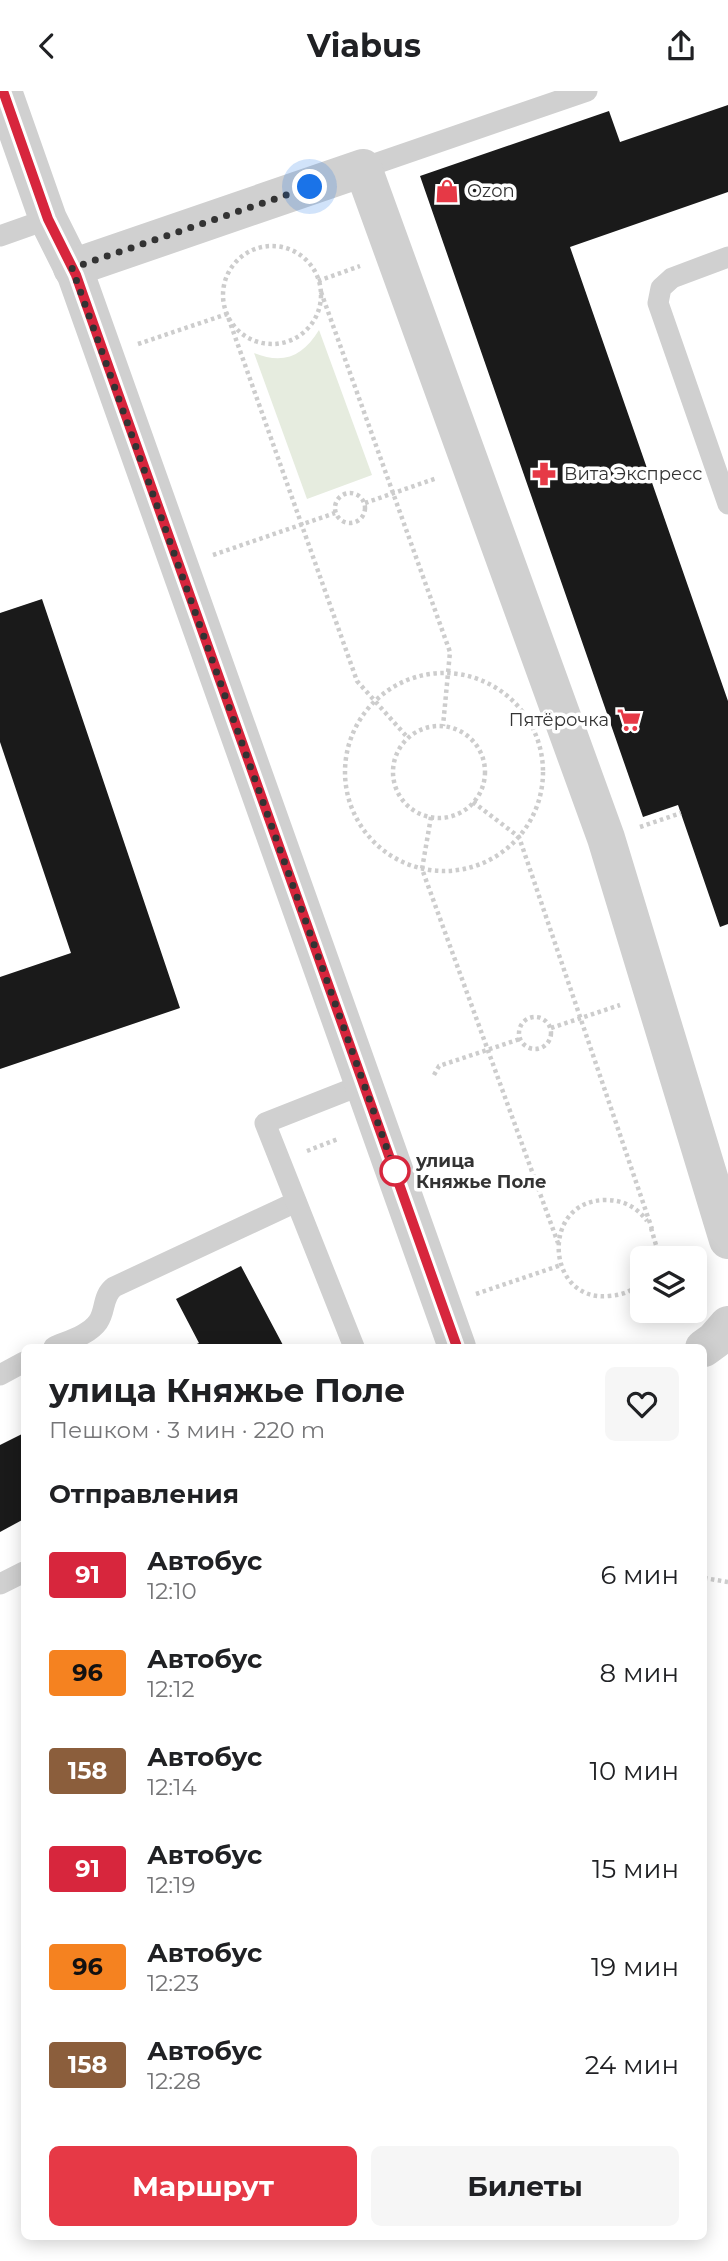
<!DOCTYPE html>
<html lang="ru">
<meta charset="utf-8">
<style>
body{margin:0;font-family:Montserrat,sans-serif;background:#f6f6f6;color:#202124;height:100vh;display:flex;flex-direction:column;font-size:26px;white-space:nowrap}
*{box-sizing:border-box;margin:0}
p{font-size:23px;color:#757577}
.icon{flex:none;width:38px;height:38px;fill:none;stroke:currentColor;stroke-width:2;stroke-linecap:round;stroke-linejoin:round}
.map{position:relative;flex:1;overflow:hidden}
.side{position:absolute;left:21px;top:1253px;width:686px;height:896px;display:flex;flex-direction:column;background:#fff;border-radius:10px;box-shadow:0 4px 18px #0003}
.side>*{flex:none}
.badge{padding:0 14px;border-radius:5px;font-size:24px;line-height:46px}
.tools{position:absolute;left:630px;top:1155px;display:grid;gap:14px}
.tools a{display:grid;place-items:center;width:77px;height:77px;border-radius:10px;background:#fff;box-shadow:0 4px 18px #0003;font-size:35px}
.you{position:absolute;width:35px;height:35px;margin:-18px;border:5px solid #fff;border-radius:50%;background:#1a73e8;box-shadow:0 0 0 10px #1a73e833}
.map>.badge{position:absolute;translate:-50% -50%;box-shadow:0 0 0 4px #fff}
h2{padding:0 28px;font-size:26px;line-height:63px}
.round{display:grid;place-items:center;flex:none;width:74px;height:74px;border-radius:10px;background:#f6f6f6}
.headline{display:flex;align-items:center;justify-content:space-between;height:119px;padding:0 28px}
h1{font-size:33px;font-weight:700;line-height:52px}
.button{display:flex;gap:14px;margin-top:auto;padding:14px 28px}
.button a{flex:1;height:80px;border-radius:10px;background:#e63946;color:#fff;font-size:28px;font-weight:700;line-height:80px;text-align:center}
.button a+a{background:#f6f6f6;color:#202124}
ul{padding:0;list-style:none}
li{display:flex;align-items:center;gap:21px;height:98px;padding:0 28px}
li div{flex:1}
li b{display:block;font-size:26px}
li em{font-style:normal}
li .badge{min-width:77px;font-weight:700;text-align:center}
header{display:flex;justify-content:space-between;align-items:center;height:91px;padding:0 28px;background:#fff;font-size:32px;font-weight:700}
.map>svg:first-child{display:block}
.green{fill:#e6ecdf}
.building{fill:#1a1a1a}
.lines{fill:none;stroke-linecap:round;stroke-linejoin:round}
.path{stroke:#cdcdcd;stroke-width:4.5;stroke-dasharray:3.5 3.5;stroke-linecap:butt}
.service{stroke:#d0d0d0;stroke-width:21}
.minor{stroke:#d0d0d0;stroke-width:38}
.line-casing{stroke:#fff;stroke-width:16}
.line{stroke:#d7263d;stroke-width:10}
.walk{stroke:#333;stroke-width:7;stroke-dasharray:0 12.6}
.stop-dot{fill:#fff;stroke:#d7263d;stroke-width:3.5}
.labels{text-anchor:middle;stroke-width:7;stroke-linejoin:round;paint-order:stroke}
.poi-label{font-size:18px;fill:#333;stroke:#fff;text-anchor:start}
.stop-label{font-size:18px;font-weight:bold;fill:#333;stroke:#fff;text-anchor:start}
</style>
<header><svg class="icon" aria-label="back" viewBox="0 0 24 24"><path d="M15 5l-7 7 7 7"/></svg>Viabus<svg class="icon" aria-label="share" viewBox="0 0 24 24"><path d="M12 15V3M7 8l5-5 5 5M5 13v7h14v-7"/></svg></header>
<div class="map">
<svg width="728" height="2170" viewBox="0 0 728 2170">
<rect width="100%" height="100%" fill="#fff"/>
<path class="green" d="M319,239L372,384L307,408L254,262C284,274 303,265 319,239Z"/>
<g class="building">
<path d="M728,14V101L570,156L728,610V833L720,836L678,714L643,726L420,85L609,20L620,51Z"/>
<path d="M42,508L180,917L0,978V886L71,862L0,651V522Z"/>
<path d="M241,1175L284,1256H190L199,1252L176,1208Z"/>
<path d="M24,1342V1428L0,1441V1354Z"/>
</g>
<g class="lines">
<g class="path">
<circle cx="272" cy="204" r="49"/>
<path d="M318,190L360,175"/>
<path d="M321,201L450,561L443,635"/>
<path d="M138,253L227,223L357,590L408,647"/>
<circle cx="350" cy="417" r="15"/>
<path d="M365,412L437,387"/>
<path d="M213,464L335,422"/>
<circle cx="444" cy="681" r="99"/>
<circle cx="439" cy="681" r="46"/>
<path d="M473,711L519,746L652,1138"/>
<path d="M431,726L422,778L558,1152"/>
<path d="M640,736L681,722"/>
<circle cx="535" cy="942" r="16"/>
<path d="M551,937L620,914"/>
<path d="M434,984L439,975L520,948"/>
<path d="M307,1060L338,1048"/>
<path d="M651,1137L656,1154L654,1167"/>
<path d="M642,1190C633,1200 623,1204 609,1205C546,1212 539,1109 606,1109C623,1109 637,1116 647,1130"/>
<path d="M476,1203L561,1174"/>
<path d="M704,1487L728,1491"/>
</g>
<g class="service">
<path d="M363,77L587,0"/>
<path d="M0,145L48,128"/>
<path d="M728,166L672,187L661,197L658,212L728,413"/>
<path d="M54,1256C67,1250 89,1244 98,1231C106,1220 102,1205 114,1196L296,1111"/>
<path d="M354,1256L265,1032L364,993"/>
<path d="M0,1284L24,1271"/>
<path d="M0,1493L24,1481"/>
</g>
<g class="minor">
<path d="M3,0L48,128L76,184L457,1256"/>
<path d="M72,177L363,77L606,747L728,1149"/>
<path d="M704,1257L715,1249L728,1234"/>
</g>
</g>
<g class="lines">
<g class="line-casing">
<path id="line" d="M3,0L48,128L76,184L83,204L457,1256"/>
</g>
<use href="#line" class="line"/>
<path class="walk" d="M310,96L72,177L395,1080"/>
</g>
<defs>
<g id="shop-bare" transform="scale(1.89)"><path d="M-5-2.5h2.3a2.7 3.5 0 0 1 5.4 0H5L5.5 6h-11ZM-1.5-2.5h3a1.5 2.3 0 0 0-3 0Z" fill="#e63946" stroke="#fff" stroke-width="2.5" paint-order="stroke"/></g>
<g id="pharmacy-bare" transform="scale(1.89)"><path d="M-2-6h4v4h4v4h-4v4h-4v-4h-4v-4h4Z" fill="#e63946" stroke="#fff" stroke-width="2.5" paint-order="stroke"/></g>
<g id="supermarket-bare" transform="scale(1.89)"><path d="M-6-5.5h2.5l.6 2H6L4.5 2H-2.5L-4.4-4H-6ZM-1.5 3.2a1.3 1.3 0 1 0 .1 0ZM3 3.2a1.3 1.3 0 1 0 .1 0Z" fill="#e63946" stroke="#fff" stroke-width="2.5" paint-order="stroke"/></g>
</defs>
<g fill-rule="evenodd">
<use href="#shop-bare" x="447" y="100"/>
<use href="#pharmacy-bare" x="544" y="383"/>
<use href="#supermarket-bare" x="629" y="629"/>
</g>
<circle class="stop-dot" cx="395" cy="1080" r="14"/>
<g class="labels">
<g class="poi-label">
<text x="467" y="106">Ozon</text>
<text x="564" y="389">Вита Экспресс</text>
<text x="609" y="635" text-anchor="end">Пятёрочка</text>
</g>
<g class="stop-label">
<text x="416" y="1076">улица<tspan x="416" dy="21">Княжье Поле</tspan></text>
</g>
</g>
</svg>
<div class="tools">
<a><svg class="icon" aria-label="layers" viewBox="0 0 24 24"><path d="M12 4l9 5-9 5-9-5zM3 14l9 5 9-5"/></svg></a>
</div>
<div class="you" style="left:310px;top:96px"></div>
<section class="side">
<div class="headline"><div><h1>улица Княжье Поле</h1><p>Пешком · 3 мин · 220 m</p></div><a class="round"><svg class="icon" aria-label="heart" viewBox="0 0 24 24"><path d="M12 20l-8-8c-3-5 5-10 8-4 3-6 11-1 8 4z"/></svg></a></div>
<h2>Отправления</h2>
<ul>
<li><span class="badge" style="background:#d7263d;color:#fff">91</span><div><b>Автобус</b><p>12:10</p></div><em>6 мин</em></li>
<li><span class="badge" style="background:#f58220;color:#111">96</span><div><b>Автобус</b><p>12:12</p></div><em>8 мин</em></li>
<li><span class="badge" style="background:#8b5e3c;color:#fff">158</span><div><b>Автобус</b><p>12:14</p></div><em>10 мин</em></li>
<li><span class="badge" style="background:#d7263d;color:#fff">91</span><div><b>Автобус</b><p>12:19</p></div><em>15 мин</em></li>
<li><span class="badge" style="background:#f58220;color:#111">96</span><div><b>Автобус</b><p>12:23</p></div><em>19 мин</em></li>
<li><span class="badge" style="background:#8b5e3c;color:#fff">158</span><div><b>Автобус</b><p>12:28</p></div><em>24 мин</em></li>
</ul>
<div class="button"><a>Маршрут</a><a>Билеты</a></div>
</section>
</div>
